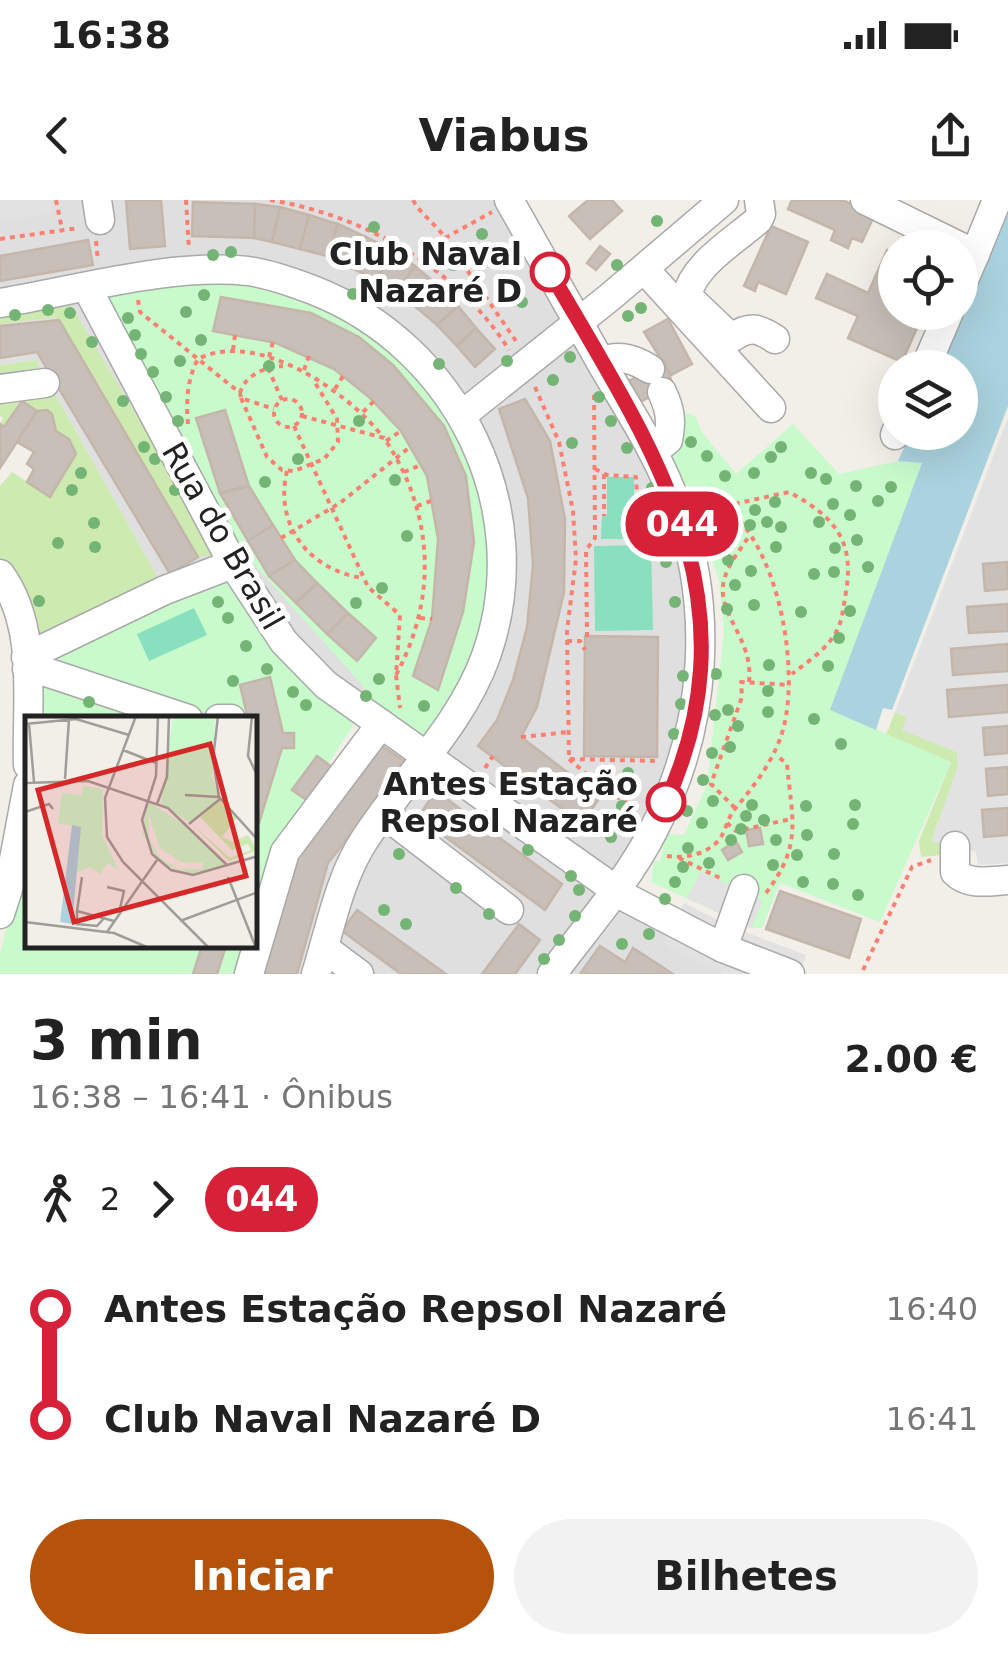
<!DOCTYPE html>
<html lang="pt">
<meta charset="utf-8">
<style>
body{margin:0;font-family:"DejaVu Sans",sans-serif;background:#f2f2f2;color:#222;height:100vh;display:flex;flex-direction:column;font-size:38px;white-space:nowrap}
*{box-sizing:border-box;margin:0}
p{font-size:32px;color:#767676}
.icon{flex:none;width:55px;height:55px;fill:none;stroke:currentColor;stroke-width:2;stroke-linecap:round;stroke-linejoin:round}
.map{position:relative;height:774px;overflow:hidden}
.drawer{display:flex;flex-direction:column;background:#fff;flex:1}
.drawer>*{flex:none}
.badge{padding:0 20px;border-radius:32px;font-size:35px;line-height:65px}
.controls{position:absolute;left:878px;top:30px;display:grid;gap:20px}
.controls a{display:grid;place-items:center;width:100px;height:100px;border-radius:50%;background:#fff;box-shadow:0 10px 40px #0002;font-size:50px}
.map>.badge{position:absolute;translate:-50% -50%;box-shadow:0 0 0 5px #fff}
.legs{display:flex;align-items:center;gap:15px;height:110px;padding:0 30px;font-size:32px}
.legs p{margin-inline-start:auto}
.head{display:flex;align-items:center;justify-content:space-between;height:170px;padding:0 30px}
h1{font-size:55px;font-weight:700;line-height:75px}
.action{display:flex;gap:20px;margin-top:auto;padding:20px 30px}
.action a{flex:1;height:115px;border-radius:60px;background:#b45309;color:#fff;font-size:40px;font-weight:700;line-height:115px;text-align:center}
.action a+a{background:#f2f2f2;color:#222}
ul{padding:0 30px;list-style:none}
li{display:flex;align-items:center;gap:35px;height:110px;font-size:38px}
li i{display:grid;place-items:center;width:15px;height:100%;margin:0 12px;background:currentColor}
li i::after{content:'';width:25px;height:25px;margin:-12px;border:8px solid;border-radius:50%;background:#fff}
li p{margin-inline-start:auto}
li:first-child i{background:linear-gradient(#0000 50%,currentColor 0)}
li:last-child i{background:linear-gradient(currentColor 50%,#0000 0)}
.status{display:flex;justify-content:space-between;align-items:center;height:70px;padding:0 50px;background:#fff;direction:ltr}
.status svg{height:28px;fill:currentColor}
header{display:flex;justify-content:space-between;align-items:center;height:130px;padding:0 30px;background:#fff;font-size:45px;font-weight:700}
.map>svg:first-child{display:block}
.residential{fill:#e0dfdf}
.grass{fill:#cdebb0}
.park{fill:#c8facc;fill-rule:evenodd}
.pitch{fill:#88e0be}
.parking{fill:#e2e2e2}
.water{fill:#aad3df}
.building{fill:#c7bfb8;stroke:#c4b6ab;stroke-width:2.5}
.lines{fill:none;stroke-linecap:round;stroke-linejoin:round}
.minor-casing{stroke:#a9a9a9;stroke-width:31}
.path{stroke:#fa8072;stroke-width:4;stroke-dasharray:5 5;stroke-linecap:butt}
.minor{stroke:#fff;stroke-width:28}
.tree{fill:#74b475}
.line-1-casing{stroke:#fff;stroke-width:22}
.line-1{stroke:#d62138;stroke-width:15}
.stop-1-dot{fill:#fff;stroke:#d62138;stroke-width:5}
.labels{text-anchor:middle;stroke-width:10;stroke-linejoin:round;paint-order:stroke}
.stop-label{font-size:32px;font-weight:bold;fill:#222;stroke:#fff;text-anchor:end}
.street-label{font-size:32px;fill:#222;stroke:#fff}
.inset-road{fill:none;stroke:#9f9d99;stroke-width:2.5}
.view{fill:#d62828;fill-opacity:0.15;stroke:#d62828;stroke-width:5}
.inset-edge{fill:none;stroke:#222;stroke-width:5}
</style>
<div class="status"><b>16:38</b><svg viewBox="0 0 49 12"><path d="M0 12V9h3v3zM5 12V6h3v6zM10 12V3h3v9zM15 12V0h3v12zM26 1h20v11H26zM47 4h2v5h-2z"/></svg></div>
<header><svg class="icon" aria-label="back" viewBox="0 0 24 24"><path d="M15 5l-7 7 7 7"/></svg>Viabus<svg class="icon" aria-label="share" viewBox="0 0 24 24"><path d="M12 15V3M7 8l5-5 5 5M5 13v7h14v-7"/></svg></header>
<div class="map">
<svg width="1008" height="774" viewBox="0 0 1008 774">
<rect width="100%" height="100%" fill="#f2efe9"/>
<path class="residential" d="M0,0H509L653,252L697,381L694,519L615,689L726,768L723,774H246L369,517L165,390L36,160L0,165Z"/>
<g class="grass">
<path d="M71,105L149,237L212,355L197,357L59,120L55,117L0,124V109Z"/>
<path d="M36,160L165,390L26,457L0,374V286L12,272L50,297L76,254L69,239L56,231L53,214L47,210L37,211L22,201L4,227L0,224L3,218L0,216V165Z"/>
<path d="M895,512L907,517L903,530L957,552L958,567L931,642H947L942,655L921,657L919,641L951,562L886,535Z"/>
</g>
<g class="park">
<path d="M249,71L376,122L482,253L496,418L427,554L370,517L365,488L243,352L171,224L87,88ZM221,97L311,113L393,165L444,226L466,276L474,342L463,412L438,490L413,475L432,419L438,339L427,276L401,231L370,198L334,169L276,143ZM225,210L249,286L295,360L376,438L357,461L269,376L220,293L197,219Z"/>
<path d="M686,212L696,217L701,231L736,274L793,224L839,274L898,261L922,263L831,510L951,562L880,722L780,683L762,728H751L651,682L654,661H660L666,634L684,635L707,585L724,432L719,380L687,287L672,257Z"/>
<path d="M230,379L356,521L286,629L255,714V519H32L26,457Z"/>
<path d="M27,641L28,746L243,747L234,774H0V754Z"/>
</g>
<g class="pitch">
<path d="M607,277H634V315L642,316L641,339H601L602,316L607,315Z"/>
<path d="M651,345L653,430L595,431L594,346Z"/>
<path d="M194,408L207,435L149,461L137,434Z"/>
</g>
<g class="parking">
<path d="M0,0H51L53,13L0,22Z"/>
<path d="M1008,218V663L978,665L976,652L947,642H931L958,567L957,552L902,530L907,517L895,512Z"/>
<path d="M701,672L763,701L751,728L687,698Z"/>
<path d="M684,703L734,728L806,755L801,768L677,715Z"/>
<path d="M669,732L764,774H727L700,762L663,743Z"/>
</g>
<path class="water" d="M1008,14V206L892,510L883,508L876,530L830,510L922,263L898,261L911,233L960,232V168L940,167Z"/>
<g class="building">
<path d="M126,0H161L165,46L130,49Z"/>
<path d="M588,0H612L622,11L590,39L569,16Z"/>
<path d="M792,0H842L875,14L862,42L852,38L848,48L831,40L835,30L788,9Z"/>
<path d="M193,2L255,4L254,38L192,36Z"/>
<path d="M255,4L280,7L272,42L254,38Z"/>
<path d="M280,7L309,15L300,49L272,42Z"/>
<path d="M309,15L338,24L327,56L300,49Z"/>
<path d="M338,24L366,37L351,68L327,56Z"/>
<path d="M771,26L808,42L786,94L758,82L755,91L744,86Z"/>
<path d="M366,37L392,50L377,80L351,68Z"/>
<path d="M88,40L93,65L0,81V56Z"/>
<path d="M600,46L610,54L596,70L587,63Z"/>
<path d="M392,50L415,66L397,92L377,80Z"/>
<path d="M887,50L895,53V112H924L902,162L848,138L858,116L816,98L827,74L868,93Z"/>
<path d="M415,66L441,88L417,108L397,92Z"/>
<path d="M441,88L458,106L437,125L417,108Z"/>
<path d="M221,97L311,113L359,137L393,165L444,226L466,276L474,342L463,412L438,490L413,476L432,419L438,339L427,276L401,231L370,198L334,169L276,143L213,131Z"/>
<path d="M458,106L476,128L457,146L437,125Z"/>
<path d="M668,119L692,164L671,175L644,132Z"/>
<path d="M59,120L198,357L170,374L37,152L0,158V126Z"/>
<path d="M476,128L495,149L475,167L457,146Z"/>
<path d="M664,161L673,185L640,202L629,181Z"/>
<path d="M525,199L550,241L565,319L564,392L537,507L521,537L600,597L582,624L478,546L497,520L513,480L527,427L533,365L528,298L499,209Z"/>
<path d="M22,201L37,211L0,268V224L4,227Z"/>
<path d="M47,210L52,214L56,231L69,239L76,254L50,297L27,282L34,269L27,264L34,252L17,242L37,211Z"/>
<path d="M225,210L249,286L220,293L196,218Z"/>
<path d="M249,286L273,325L248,341L220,293Z"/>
<path d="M273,325L295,360L269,376L248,341Z"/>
<path d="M295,360L317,383L296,403L269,376Z"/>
<path d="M1007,362L1008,389L985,391L983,364Z"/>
<path d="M317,383L348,413L327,434L296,403Z"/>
<path d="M1008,404V431L969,433L967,407Z"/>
<path d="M348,413L376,438L357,461L327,434Z"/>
<path d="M585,436L658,437L657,557L584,556Z"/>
<path d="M1008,444V471L953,475L951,449Z"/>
<path d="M270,477L283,533H294V548H282L259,623L255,622V519H248L240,485Z"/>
<path d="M1008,485V512L949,517L947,490Z"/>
<path d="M1008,526V553L985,555L983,528Z"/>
<path d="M378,543L407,563L328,663L297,774H263L299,649Z"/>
<path d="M317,556L332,567L308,601L292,590Z"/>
<path d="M1008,567V594L988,596L986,569Z"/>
<path d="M436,591L562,684L545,710L418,617Z"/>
<path d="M1008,608V635L984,637L982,610Z"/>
<path d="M760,628L763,644L749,646L746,630Z"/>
<path d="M736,641L742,652L728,660L722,650Z"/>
<path d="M780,691L861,719L849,758L766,729Z"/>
<path d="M357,710L446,774H401L342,731Z"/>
<path d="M519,724L540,740L515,774H482Z"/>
<path d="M202,746H226L217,774H193Z"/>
<path d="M600,746L625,762L633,748L673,774H580Z"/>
</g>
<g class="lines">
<g class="minor-casing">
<g id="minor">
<path d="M97,0L100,20"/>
<path d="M509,0C540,55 572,111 603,166C627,207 654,248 672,293C716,403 708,526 653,631C627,682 586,728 552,774"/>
<path d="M759,0L761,14L758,20C735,40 693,65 687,96L731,138C749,126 757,127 775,139"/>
<path d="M865,0L975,54L960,89"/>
<path d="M975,54L997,0"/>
<path d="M644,69L771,208"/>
<path d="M87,88L233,364L284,442L326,485L627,698L723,748L790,774"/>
<path d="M0,103C78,90 169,63 248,71C270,74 292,82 313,90C457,146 538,308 486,456C461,525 405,578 365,639C339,678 330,730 316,774"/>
<path d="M601,162C619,154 634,159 650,169"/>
<path d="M925,168L949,112"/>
<path d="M0,189L45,183"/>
<path d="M462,215L610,97L724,0"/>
<path d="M895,235L896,232"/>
<path d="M653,252L668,240C672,220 670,209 662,192"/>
<path d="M0,374C39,427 26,502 28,565"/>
<path d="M26,457L165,390L233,364"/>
<path d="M27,469L46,472L188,519"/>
<path d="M219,519H231"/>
<path d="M383,613L509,710"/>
<path d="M955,646V672C969,686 990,681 1008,680"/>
<path d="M0,714L9,686L28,585"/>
<path d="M324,748L359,774"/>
<path d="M723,748L744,689"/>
<path d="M249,774L285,652L381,524"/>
</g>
</g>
<g class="path">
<path d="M56,0L62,29"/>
<path d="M186,0L189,50"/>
<path d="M270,0C363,15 458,68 509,150"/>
<path d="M413,0C421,15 435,23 445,38L492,12"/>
<path d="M445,38L516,141"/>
<path d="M0,39L79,28"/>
<path d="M96,41L98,61"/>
<path d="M138,100L140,112L240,193L241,198L274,209"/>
<path d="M233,150L235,135"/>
<path d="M269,157L273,142"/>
<path d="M268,168L282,200"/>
<path d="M304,170L309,156"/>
<path d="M535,187L559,242L573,311L576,359L567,431L569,559L659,561"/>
<path d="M335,189L343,176"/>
<path d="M240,193C245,175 265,167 283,166"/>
<path d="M241,198L267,257L282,270L294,271L324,259L338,242L337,219L314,181"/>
<circle cx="288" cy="213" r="14"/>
<path d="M363,212L374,201"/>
<path d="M302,216L384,238C434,312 438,397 396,475"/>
<path d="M188,224C186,202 187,179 198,159C256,129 347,191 382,236"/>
<path d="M294,226L368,387L400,415L396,475L400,508"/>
<path d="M386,241L401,231"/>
<path d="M595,269L607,275L636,277L638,314"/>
<path d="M287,271C274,324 308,370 363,378"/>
<path d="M404,272L421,265"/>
<path d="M604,274V316"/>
<path d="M417,306L431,301"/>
<path d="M725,306L789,292C833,316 855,339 846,392C843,408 843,423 833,437C823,452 806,463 792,474"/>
<path d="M281,338L340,303L410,247"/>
<path d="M420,418L432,419"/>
<path d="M587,437L586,350L595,338L594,194"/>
<path d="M567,441H580L585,450"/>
<path d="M749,482C754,436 713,413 725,377C729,363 741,349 749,336"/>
<path d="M521,537L569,532"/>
<path d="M569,559L599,585L638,610"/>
<path d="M485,568L493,556"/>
<path d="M735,608L711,584L742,497L741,482L790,485"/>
<path d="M727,623L736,631L791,619"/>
<path d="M667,656C685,659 710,654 721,637C726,629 728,618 734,610C755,585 776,558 784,526C801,456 773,308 692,289"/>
<path d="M679,658L724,680"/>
<path d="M766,693C803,644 792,621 787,564L776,555"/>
<path d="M863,770L912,667L931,660"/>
</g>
<use href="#minor" class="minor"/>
</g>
<g class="tree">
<circle cx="657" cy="21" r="6"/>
<circle cx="374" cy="27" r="6"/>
<circle cx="482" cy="34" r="6"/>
<circle cx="231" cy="52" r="6"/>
<circle cx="213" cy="55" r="6"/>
<circle cx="490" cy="60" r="6"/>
<circle cx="453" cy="65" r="6"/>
<circle cx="617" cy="65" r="6"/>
<circle cx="353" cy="94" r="6"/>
<circle cx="204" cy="95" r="6"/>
<circle cx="522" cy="102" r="6"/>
<circle cx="641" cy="108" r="6"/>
<circle cx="48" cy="110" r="6"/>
<circle cx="186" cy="112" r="6"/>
<circle cx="70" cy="113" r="6"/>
<circle cx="15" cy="115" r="6"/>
<circle cx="628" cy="116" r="6"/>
<circle cx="128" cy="118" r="6"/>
<circle cx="135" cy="135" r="6"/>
<circle cx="201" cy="140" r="6"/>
<circle cx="92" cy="142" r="6"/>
<circle cx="141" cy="154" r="6"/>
<circle cx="570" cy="157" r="6"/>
<circle cx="180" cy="161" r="6"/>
<circle cx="507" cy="161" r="6"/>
<circle cx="439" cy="164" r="6"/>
<circle cx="269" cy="166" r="6"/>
<circle cx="153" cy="172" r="6"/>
<circle cx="553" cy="180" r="6"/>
<circle cx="166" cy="197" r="6"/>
<circle cx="599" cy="197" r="6"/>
<circle cx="123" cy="201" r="6"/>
<circle cx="178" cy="221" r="6"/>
<circle cx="359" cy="221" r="6"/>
<circle cx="611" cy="221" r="6"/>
<circle cx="691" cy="242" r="6"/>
<circle cx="572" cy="243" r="6"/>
<circle cx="144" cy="247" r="6"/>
<circle cx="781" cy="247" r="6"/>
<circle cx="627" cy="248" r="6"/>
<circle cx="707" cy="256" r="6"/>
<circle cx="771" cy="257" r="6"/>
<circle cx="155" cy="259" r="6"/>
<circle cx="298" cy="259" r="6"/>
<circle cx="81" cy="273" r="6"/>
<circle cx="754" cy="273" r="6"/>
<circle cx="811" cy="273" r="6"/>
<circle cx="725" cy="276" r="6"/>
<circle cx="826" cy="279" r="6"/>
<circle cx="395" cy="280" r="6"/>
<circle cx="265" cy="282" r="6"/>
<circle cx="856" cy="286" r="6"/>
<circle cx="891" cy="287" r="6"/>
<circle cx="652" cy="288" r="6"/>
<circle cx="72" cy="290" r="6"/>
<circle cx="175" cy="290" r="6"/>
<circle cx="878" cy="301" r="6"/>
<circle cx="775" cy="302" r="6"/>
<circle cx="833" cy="304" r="6"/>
<circle cx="755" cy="310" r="6"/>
<circle cx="850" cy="315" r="6"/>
<circle cx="767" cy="322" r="6"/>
<circle cx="819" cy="322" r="6"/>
<circle cx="94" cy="323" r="6"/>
<circle cx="659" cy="324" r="6"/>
<circle cx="750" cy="325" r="6"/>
<circle cx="781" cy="327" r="6"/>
<circle cx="719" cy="334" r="6"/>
<circle cx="407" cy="336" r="6"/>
<circle cx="857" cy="340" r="6"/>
<circle cx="58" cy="343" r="6"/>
<circle cx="95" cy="347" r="6"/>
<circle cx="776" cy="347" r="6"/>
<circle cx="835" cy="348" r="6"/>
<circle cx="728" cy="360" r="6"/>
<circle cx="666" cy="362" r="6"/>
<circle cx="868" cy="367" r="6"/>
<circle cx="751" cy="371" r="6"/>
<circle cx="834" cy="372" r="6"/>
<circle cx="814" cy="374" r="6"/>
<circle cx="735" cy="385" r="6"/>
<circle cx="382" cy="388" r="6"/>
<circle cx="39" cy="401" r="6"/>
<circle cx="218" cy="402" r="6"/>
<circle cx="675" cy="402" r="6"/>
<circle cx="356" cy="403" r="6"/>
<circle cx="754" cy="405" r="6"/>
<circle cx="727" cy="409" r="6"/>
<circle cx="850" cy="411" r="6"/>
<circle cx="801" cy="412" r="6"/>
<circle cx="228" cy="418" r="6"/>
<circle cx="839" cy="438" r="6"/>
<circle cx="246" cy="446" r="6"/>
<circle cx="769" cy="465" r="6"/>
<circle cx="828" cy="466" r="6"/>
<circle cx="267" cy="469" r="6"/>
<circle cx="716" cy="474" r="6"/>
<circle cx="683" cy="476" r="6"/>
<circle cx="379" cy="479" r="6"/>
<circle cx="233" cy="481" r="6"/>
<circle cx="768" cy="491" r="6"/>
<circle cx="293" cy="492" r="6"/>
<circle cx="366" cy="496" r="6"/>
<circle cx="89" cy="502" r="6"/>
<circle cx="681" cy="504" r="6"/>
<circle cx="306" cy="505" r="6"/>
<circle cx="424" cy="506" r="6"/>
<circle cx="728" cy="510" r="6"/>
<circle cx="768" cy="512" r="6"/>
<circle cx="715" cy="515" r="6"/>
<circle cx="814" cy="519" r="6"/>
<circle cx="738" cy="526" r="6"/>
<circle cx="674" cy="534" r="6"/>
<circle cx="841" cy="544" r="6"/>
<circle cx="730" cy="547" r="6"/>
<circle cx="712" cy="553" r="6"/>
<circle cx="628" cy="573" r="6"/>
<circle cx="703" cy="580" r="6"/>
<circle cx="418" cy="591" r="6"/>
<circle cx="713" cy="601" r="6"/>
<circle cx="752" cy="605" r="6"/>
<circle cx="855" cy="605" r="6"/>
<circle cx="622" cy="606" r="6"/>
<circle cx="806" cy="606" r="6"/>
<circle cx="687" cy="611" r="6"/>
<circle cx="486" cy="616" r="6"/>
<circle cx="746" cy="616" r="6"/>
<circle cx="764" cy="620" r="6"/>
<circle cx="702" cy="623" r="6"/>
<circle cx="853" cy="624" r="6"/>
<circle cx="741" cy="629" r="6"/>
<circle cx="807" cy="635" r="6"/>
<circle cx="611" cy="637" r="6"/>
<circle cx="731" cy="640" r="6"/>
<circle cx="776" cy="640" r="6"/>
<circle cx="688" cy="648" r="6"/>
<circle cx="528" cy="650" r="6"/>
<circle cx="399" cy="654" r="6"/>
<circle cx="834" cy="654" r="6"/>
<circle cx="797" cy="655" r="6"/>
<circle cx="709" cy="663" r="6"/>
<circle cx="773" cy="665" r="6"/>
<circle cx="683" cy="667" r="6"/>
<circle cx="571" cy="676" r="6"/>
<circle cx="675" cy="682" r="6"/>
<circle cx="803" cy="682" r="6"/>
<circle cx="833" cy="684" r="6"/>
<circle cx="456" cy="688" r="6"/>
<circle cx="579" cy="690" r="6"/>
<circle cx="858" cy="695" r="6"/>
<circle cx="665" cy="699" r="6"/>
<circle cx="384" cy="710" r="6"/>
<circle cx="489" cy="714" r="6"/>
<circle cx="575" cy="716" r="6"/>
<circle cx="406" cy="724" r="6"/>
<circle cx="649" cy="734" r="6"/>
<circle cx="559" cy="740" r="6"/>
<circle cx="622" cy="744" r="6"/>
<circle cx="544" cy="759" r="6"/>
</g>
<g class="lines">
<g class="line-1-casing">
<path id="line-1" d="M550,72C650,245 759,396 666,602"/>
</g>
<use href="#line-1" class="line-1"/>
</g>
<g class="stop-1-dot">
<circle cx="550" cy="72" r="18"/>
<circle cx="666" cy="602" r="18"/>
</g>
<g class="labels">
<g class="stop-label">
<text x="522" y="65">Club Naval<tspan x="522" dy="37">Nazaré D</tspan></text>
<text x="638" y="595">Antes Estação<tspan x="638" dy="37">Repsol Nazaré</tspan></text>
</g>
<g class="street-label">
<text transform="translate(223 336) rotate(60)" y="11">Rua do Brasil</text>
</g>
</g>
<g transform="translate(25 516)">
<rect width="232" height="232" fill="#f2efe9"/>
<path d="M195,83L212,102L197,121L207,126L223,119L232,134L204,145L168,109L205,142L226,134L223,128L207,134L175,101Z" fill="#cdebb0"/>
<path d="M148,0H190L187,60L195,83L164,106L136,87ZM59,70L78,73L77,119L94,155L83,147L75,158L65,151L51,157L55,111L33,107L37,77L56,79ZM122,85L163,111L202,149L168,159L135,147L117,117ZM123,97L135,132L156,146L178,147V153H153L134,141L124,123Z" fill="#c8facc" fill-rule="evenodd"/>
<path d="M47,109L56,111L47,208L35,206Z" fill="#aad3df"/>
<path class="inset-road" d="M111,0L80,82L82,121L98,146L184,232M133,0L131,60L117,104L127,138L146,154L168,159L233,140M193,0L188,43L194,81L233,124M227,0L223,40L233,61M0,8L51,3L104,19M4,8L9,66M98,34L131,47M40,63L44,3M0,67L63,65L143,92L202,149M160,79L194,81M132,88L142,61L144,0M0,96L24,88L28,93M164,108L195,83M57,161L52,195L89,205M203,161L231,232M82,171L99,175L94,197M52,195V208L72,210L80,201M155,205L233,176M0,206L89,217L124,232M82,216L132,144"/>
<path class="view" d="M185,28L221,160L49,206L13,74Z"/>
<rect width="232" height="232" class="inset-edge"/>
</g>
</svg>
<div class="controls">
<a><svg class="icon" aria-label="locate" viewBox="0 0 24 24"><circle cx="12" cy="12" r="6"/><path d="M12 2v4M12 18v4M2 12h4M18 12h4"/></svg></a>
<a><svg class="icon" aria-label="layers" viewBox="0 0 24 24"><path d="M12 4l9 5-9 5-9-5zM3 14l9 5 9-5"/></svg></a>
</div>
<b class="badge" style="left:682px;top:324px;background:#d62138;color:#fff">044</b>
</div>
<section class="drawer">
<div class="head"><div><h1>3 min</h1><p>16:38 – 16:41 · Ônibus</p></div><b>2.00 €</b></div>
<div class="legs"><svg class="icon" aria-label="walk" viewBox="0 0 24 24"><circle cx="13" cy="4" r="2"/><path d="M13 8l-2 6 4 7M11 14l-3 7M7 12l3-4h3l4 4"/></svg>2<svg class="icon" aria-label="forward" viewBox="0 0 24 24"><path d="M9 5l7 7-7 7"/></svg><b class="badge" style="background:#d62138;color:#fff">044</b></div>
<ul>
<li><i style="color:#d62138"></i><b>Antes Estação Repsol Nazaré</b><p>16:40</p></li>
<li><i style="color:#d62138"></i><b>Club Naval Nazaré D</b><p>16:41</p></li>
</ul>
<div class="action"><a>Iniciar</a><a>Bilhetes</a></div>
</section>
